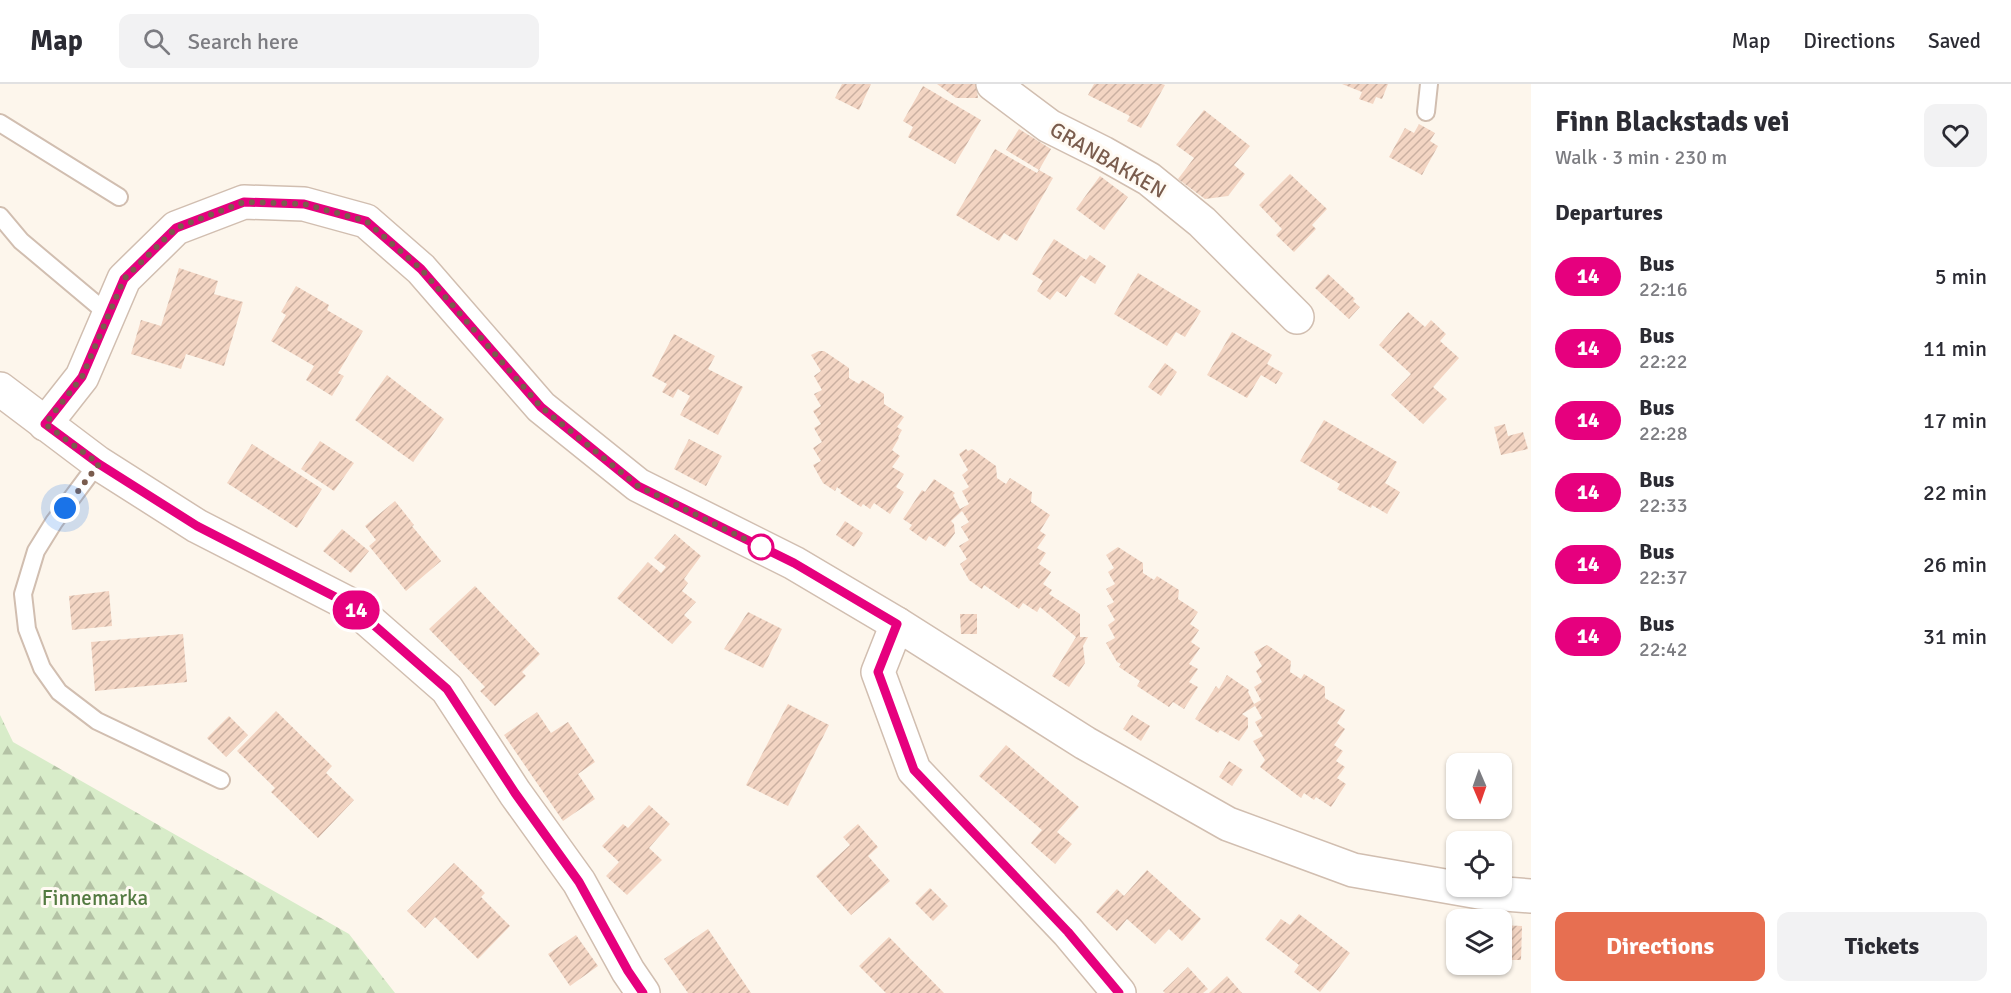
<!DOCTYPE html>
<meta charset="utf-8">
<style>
body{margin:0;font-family:Signika,sans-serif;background:#f2f2f3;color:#2b2b33;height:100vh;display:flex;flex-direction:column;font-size:22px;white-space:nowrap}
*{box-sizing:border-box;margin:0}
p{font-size:20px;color:#7c7c81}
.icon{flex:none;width:33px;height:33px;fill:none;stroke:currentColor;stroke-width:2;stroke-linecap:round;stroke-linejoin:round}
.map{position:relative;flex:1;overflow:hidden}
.drawer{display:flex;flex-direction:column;background:#fff;width:480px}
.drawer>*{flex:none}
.badge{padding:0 12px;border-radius:20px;font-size:21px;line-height:39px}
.needle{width:39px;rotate:178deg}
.fabs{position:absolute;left:1446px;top:669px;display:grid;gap:12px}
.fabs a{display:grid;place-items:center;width:66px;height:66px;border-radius:12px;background:#fff;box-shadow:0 2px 4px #0004;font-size:30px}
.you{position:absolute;width:30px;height:30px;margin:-15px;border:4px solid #fff;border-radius:50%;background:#1a73e8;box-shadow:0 0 0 9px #1a73e833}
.map>.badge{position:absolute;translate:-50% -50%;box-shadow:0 0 0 3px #fff}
h2{padding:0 24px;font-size:22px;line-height:54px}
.round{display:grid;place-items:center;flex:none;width:63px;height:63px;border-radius:12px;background:#f2f2f3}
.summary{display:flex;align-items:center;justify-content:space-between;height:102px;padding:0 24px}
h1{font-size:28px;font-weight:700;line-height:45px}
.button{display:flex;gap:12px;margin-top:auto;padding:12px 24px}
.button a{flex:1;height:69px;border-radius:12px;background:#e76f51;color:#fff;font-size:24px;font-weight:700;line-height:69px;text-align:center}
.button a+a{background:#f2f2f3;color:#2b2b33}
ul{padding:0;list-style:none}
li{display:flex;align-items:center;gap:18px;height:72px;padding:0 24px}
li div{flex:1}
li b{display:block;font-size:22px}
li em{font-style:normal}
li .badge{min-width:66px;font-weight:700;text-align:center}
header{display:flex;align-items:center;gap:36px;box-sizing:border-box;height:84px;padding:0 30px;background:#fff;border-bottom:2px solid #e1e1e2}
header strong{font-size:28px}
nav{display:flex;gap:33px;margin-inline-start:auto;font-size:21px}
.search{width:420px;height:54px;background:#f2f2f3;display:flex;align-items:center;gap:15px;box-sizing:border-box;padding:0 21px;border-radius:12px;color:#7c7c81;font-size:22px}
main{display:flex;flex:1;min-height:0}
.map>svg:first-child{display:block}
.forest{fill:url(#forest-firs)}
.building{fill:url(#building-hatch)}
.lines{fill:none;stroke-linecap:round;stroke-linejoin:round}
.lane-casing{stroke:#d1beb0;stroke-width:20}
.street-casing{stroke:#d1beb0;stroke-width:36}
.lane{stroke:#fff;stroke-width:16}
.street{stroke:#fff;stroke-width:33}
.line-casing{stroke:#fff;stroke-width:14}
.line{stroke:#e6007e;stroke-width:9}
.walk{stroke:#7a5c4d;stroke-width:6;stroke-dasharray:0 10.8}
.stop-dot{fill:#fff;stroke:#e6007e;stroke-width:3}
.labels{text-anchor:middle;stroke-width:6;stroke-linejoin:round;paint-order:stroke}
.street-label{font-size:21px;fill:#7a5c4d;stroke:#fffaf3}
.park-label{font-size:21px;fill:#537a41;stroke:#fffaf3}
</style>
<header>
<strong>Map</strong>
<div class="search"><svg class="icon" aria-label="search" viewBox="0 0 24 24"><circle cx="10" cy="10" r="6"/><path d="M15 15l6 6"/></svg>Search here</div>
<nav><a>Map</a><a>Directions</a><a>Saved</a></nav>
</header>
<main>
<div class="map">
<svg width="1531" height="909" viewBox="0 0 1531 909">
<defs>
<pattern id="forest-firs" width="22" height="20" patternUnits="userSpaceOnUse" patternTransform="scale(1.5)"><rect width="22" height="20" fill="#d8ecc9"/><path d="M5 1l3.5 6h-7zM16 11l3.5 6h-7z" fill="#b4c2a5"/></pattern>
<pattern id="building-hatch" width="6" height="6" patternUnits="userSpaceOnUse" patternTransform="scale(1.5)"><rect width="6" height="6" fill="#f3d5c3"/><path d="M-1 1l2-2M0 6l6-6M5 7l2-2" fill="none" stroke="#cab0a1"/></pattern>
</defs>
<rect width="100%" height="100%" fill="#fdf6ec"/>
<path class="forest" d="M0,631L13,658L349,850L395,909H0Z"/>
<g class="building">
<path d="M842,0H871L859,26L835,14Z"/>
<path d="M937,0H976L978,14H956Z"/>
<path d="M1094,0H1162L1165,1L1141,44L1127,37L1130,32L1088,11Z"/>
<path d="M1342,0H1388L1382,15L1376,13L1373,20L1359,15L1362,8Z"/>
<path d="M923,2L981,36L955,80L908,53L913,43L903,37Z"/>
<path d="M1204,26L1250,62L1234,81L1245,90L1228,112L1205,115L1178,95L1194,74L1176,61Z"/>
<path d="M1419,40L1435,49L1430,57L1438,62L1422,91L1389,73L1405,44L1414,49Z"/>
<path d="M1019,45L1051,65L1039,86L1006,66Z"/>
<path d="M995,65L1037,89L1039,86L1053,94L1017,157L1004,149L999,157L956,131Z"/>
<path d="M1290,90L1327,125L1312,141L1316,145L1294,168L1276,151L1282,145L1259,121Z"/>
<path d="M1100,92L1128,113L1104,146L1076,125Z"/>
<path d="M1054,155L1086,176L1090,171L1106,182L1095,200L1081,191L1066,213L1057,207L1050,216L1037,207L1043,197L1032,190Z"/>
<path d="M179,184L218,197L214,210L243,218L224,282L186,270L181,285L131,270L141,236L161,242Z"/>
<path d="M1138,189L1201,227L1185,253L1176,248L1167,262L1114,230Z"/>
<path d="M1328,190L1355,215L1353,217L1360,223L1349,235L1315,204Z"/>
<path d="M296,202L329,221L327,226L363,247L338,289L344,292L332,312L306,296L314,282L271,257L286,231L281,228Z"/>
<path d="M1408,228L1425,243L1431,236L1446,250L1440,257L1459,274L1433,303L1447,315L1423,340L1391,311L1411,290L1379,261Z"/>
<path d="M1232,248L1272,271L1267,280L1283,289L1276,300L1261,291L1247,314L1207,291Z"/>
<path d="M674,250L715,272L708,285L743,303L718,351L680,331L690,312L678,305L673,314L662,308L667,300L652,292Z"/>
<path d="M819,267H824L849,284V294L859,300L862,296L884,310V320L904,333L897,343L902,346L898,353L899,354L892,366L900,372L892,383L904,390L896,403L904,408L890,430L874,419L870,425L863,420L861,423L840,409L842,407L837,403L835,407L823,399L813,381L821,377L813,364L822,358L814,344L821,340L813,327L821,322L814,310L822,306L814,292L821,287L811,271Z"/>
<path d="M1165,279L1177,288L1161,312L1148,303Z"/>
<path d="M387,291L444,335L413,378L355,336Z"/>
<path d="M1324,336L1397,378L1385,399L1400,408L1387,430L1372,421L1371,424L1337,405L1340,400L1300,377Z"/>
<path d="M1505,340L1508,352L1523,348L1528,365L1501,371L1494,343Z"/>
<path d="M689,355L722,372L706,402L674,385Z"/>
<path d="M320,357L354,379L334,407L301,385Z"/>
<path d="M252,360L322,405L297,444L227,399Z"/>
<path d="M966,365L968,367L972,365L996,382L997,394L1006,400L1010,394L1032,408L1031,418L1050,431L1040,447L1046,451L1037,464L1046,469L1039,480L1051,488L1043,500L1052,506L1049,510L1080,530V553H1088L1083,562L1085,579L1069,603L1052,592L1076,553L1040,523L1037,528L1023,519L1019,525L984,501L982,505L969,496L960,480L967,475L959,462L969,456L961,443L969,438L962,427L951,437L954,440L955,449L945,463L929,452L926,457L909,445L912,441L903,435L922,406L925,408L934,395L955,409L953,411L960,425L969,420L962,407L969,403L962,391L968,386L959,370Z"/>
<path d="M395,417L414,441L412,442L441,477L406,507L369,462L376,456L365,442Z"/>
<path d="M845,437L863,449L854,463L836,451Z"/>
<path d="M342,445L369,467L351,489L323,467Z"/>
<path d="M675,450L701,472L684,495L688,499L682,507L696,518L684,531L692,538L672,560L617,514L648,478L661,489L666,483L654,474Z"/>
<path d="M1118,463L1143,479V489L1154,496L1157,492L1179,506L1178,515L1198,528L1190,540L1199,546L1191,558L1200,564L1189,580L1198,585L1189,598L1198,603L1184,625L1173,618L1169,623L1137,602L1140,597L1119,583L1121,580L1117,578L1106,559L1115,554L1108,541L1115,536L1107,522L1114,518L1106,505L1115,500L1108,488L1114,484L1106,471Z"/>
<path d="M475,502L540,570L522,588L526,592L495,622L480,607L485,603L429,545Z"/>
<path d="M109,507L112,542L72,546L69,512Z"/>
<path d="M748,528L782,545L763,584L724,565Z"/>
<path d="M960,530H977V550H961Z"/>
<path d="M183,550L187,598L95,607L91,558Z"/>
<path d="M1267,561L1291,577L1290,588L1301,595L1304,590L1325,603V614L1345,626L1337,639L1345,645L1334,661L1343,667L1336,677L1345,683L1337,694L1346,700L1331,723L1316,713L1314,716L1304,709L1301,714L1260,683L1265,676L1253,657L1263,652L1255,638L1262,634L1254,620L1255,622L1242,630L1248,634V644L1239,657L1220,646L1218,649L1195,635L1216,602L1219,605L1227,591L1249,606L1248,608L1254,620L1261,616L1254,603L1262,598L1256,587L1262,582L1254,568Z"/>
<path d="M788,620L829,641L788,722L746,701Z"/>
<path d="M276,627L332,682L326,689L354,716L318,754L271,708L275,704L237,667Z"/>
<path d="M537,628L551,649L568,638L595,678L578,690L595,715L563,737L504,651Z"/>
<path d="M1132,631L1150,642L1141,657L1123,645Z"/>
<path d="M229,632L248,651L226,673L207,654Z"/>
<path d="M1006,661L1079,723L1057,748L1072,760L1055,780L1031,759L1042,746L979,692Z"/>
<path d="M1229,677L1243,686L1232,702L1219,693Z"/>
<path d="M649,721L670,740L649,764L662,776L627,811L606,792L619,778L602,762L623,740L628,744Z"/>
<path d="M858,740L878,763L868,772L890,797L851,831L816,792L850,761L843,753Z"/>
<path d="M454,779L485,809L481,813L510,842L478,875L435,833L425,844L407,827Z"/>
<path d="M1147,786L1201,835L1182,857L1169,845L1155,860L1127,835L1117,847L1096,828L1117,805L1124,812Z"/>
<path d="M930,804L948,822L933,837L915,819Z"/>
<path d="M1299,830L1350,869L1320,908L1294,888L1299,881L1265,855L1281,835L1290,841Z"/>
<path d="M1502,841L1522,842L1521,876H1502Z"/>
<path d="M708,845L751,909H688L664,875Z"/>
<path d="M576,851L598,882L570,902L548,870Z"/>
<path d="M889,853L944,909H886L859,882Z"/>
<path d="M1188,883L1208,905L1203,909H1165L1163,907Z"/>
<path d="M1227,892L1242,909H1209Z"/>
</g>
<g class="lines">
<g class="lane-casing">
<g id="lane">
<path d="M1426,28L1429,0"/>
<path d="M0,39L119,113"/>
<path d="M0,132L21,157L108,230"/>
<path d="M98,379L54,438L36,467L23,510L27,545L42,584L59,608L97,637L221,696"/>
</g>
</g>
<g class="street-casing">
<g id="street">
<path d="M993,0L1049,42L1103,69L1149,95L1202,138L1297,233"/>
<path d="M0,305L98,379L197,442L351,521L447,605L515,709L579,798L628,887L643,909"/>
<path d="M45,340L82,293L124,195L176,144L244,118L304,120L366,137L421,185L541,323L638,401L794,479L897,540L1085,659L1228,740L1353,786L1479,808L1531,812"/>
<path d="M897,540L878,588L914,686L1068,848L1119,909"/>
</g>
</g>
<use href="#lane" class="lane"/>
<use href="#street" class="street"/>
</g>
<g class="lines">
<g class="line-casing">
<path id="line" d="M643,909L628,887L579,798L515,709L447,605L351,521L197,442L99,380L45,340L82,293L124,195L176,144L244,118L304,120L366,137L421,185L541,323L638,402L794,479L897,540L878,588L914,686L1068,848L1119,909"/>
</g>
<use href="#line" class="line"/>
<path class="walk" d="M65,424L99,380L45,340L82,293L124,195L176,144L244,118L304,120L366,137L421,185L541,323L638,402L761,463"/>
</g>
<circle class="stop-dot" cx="761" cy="463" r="12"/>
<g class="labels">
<g class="street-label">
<text transform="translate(1108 76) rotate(30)" y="7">GRANBAKKEN</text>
</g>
<g class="park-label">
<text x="95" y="821">Finnemarka</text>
</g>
</g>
</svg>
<div class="fabs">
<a><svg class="needle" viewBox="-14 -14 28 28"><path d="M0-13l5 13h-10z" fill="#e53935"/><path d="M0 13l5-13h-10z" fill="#7c7c81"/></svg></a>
<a><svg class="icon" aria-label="locate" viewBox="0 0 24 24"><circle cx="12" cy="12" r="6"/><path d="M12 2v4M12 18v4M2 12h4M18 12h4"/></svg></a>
<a><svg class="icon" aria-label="layers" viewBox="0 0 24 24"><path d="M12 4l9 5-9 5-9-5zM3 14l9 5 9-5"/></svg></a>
</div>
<div class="you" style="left:65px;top:424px"></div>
<b class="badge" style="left:356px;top:526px;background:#e6007e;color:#fff">14</b>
</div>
<section class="drawer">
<div class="summary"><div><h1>Finn Blackstads vei</h1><p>Walk · 3 min · 230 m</p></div><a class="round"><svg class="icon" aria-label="heart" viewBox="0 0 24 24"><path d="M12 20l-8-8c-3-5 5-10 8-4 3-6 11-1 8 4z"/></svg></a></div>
<h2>Departures</h2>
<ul>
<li><span class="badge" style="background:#e6007e;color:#fff">14</span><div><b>Bus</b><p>22:16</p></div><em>5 min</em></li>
<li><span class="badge" style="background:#e6007e;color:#fff">14</span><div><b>Bus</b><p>22:22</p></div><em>11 min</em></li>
<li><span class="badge" style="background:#e6007e;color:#fff">14</span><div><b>Bus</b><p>22:28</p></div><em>17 min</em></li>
<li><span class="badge" style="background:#e6007e;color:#fff">14</span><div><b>Bus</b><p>22:33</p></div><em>22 min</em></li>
<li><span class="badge" style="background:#e6007e;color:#fff">14</span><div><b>Bus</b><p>22:37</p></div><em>26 min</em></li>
<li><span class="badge" style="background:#e6007e;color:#fff">14</span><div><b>Bus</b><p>22:42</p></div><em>31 min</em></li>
</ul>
<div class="button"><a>Directions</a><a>Tickets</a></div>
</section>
</main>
